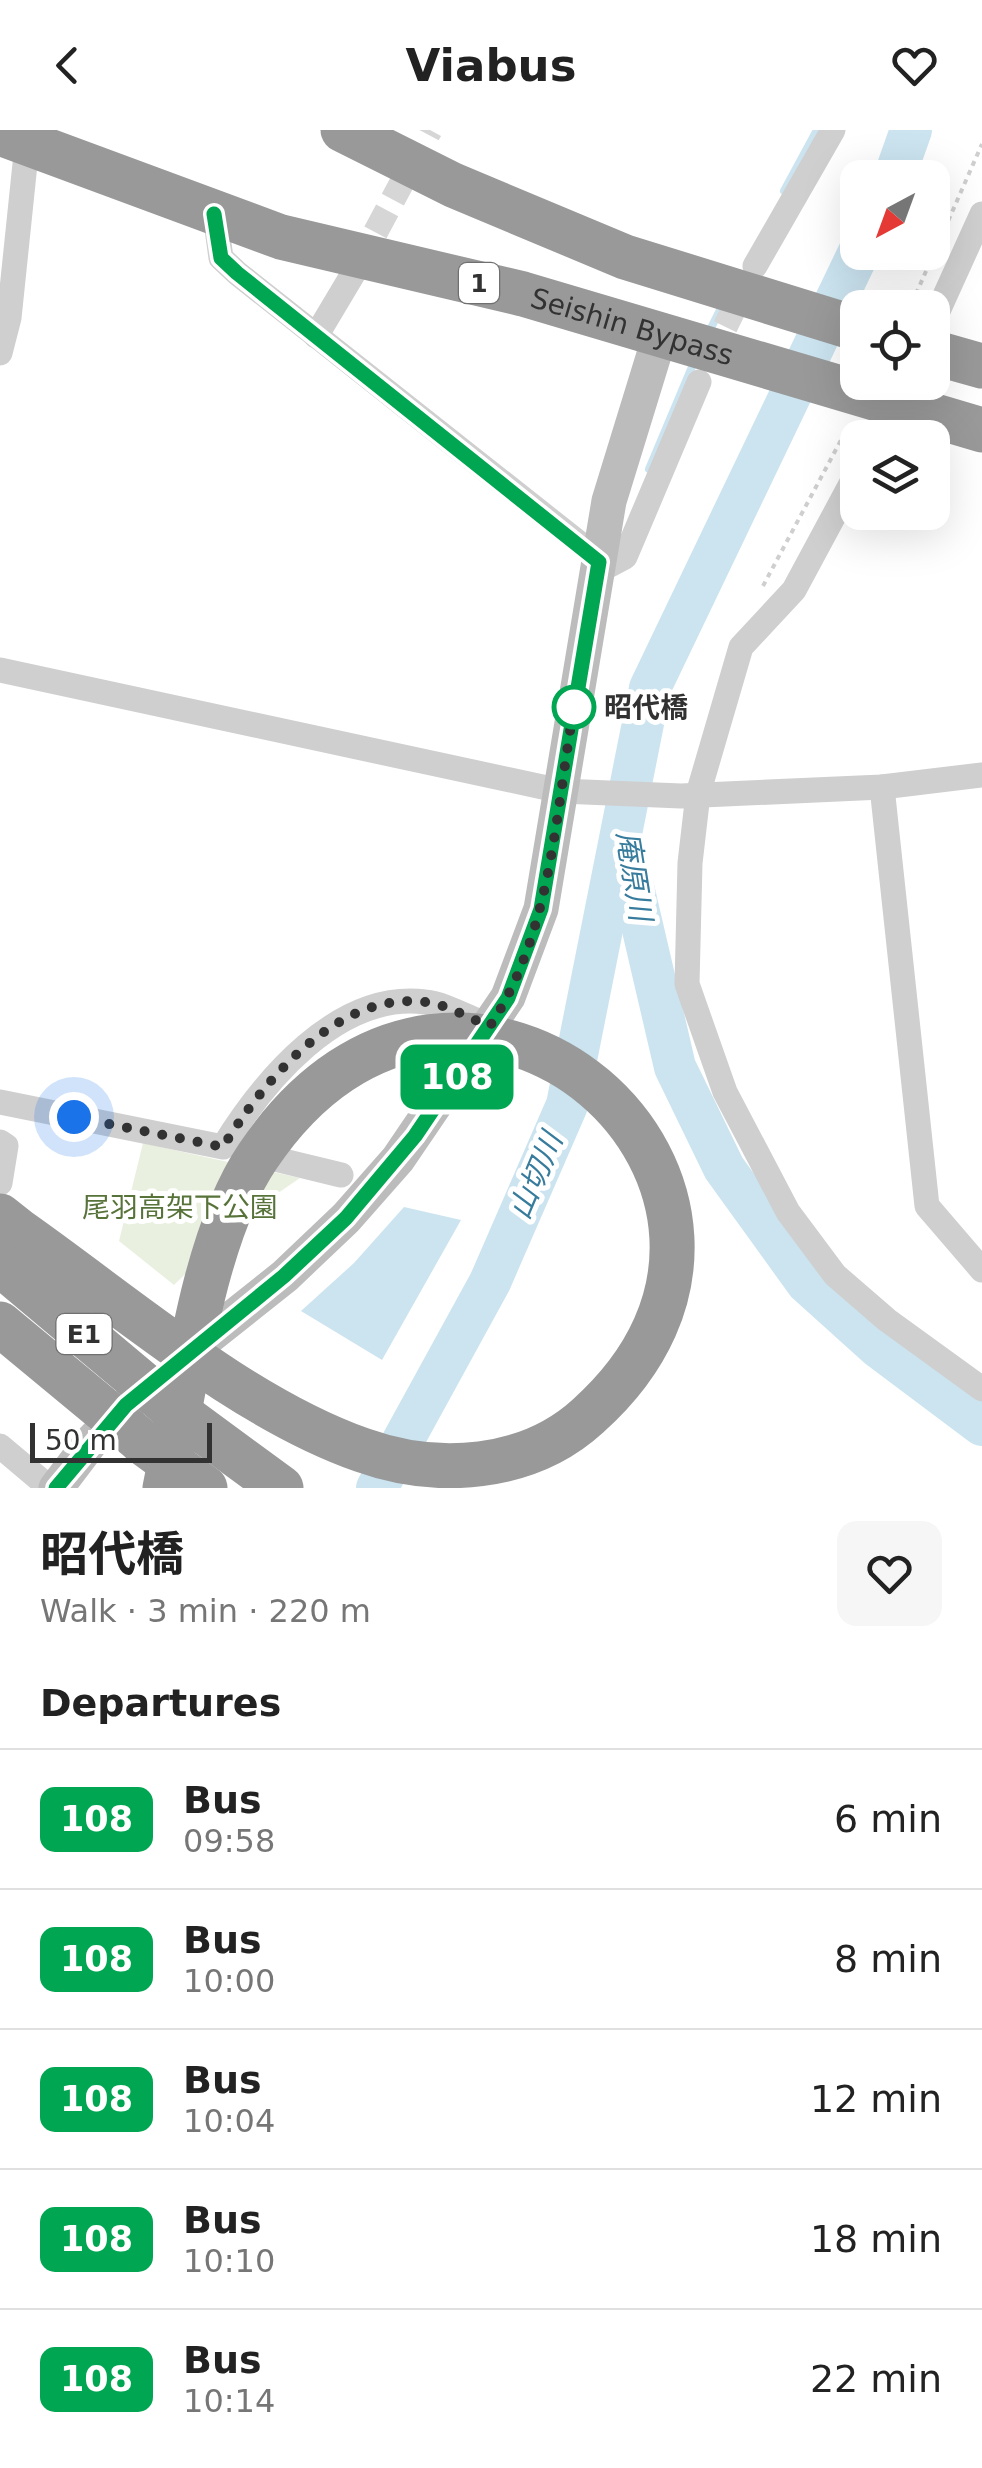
<!DOCTYPE html>
<meta charset="utf-8">
<style>
body{margin:0;font-family:"DejaVu Sans","Noto Sans JP",sans-serif;background:#f6f6f6;color:#222;height:100vh;display:flex;flex-direction:column;font-size:38px;white-space:nowrap}
*{box-sizing:border-box;margin:0}
p{font-size:32px;color:#767676}
.icon{flex:none;width:55px;height:55px;fill:none;stroke:currentColor;stroke-width:2;stroke-linecap:round;stroke-linejoin:round}
.map{position:relative;height:1358px;overflow:hidden}
.sheet{display:flex;flex-direction:column;background:#fff;flex:1}
.sheet>*{flex:none}
.badge{padding:0 20px;border-radius:15px;font-size:35px;line-height:65px}
.needle{width:65px;rotate:221deg}
.tools{position:absolute;left:840px;top:30px;display:grid;gap:20px}
.tools a{display:grid;place-items:center;width:110px;height:110px;border-radius:20px;background:#fff;box-shadow:0 10px 40px #0002;font-size:50px}
.scale{position:absolute;left:30px;bottom:25px;width:182px;box-sizing:border-box;padding-left:10px;border:5px solid #323232;border-top:0;font-size:28px;line-height:35px;white-space:nowrap;color:#323232;-webkit-text-stroke:8px #fff;paint-order:stroke}
.you{position:absolute;width:50px;height:50px;margin:-25px;border:8px solid #fff;border-radius:50%;background:#1a73e8;box-shadow:0 0 0 15px #1a73e833}
.map>.badge{position:absolute;translate:-50% -50%;box-shadow:0 0 0 5px #fff}
h2{padding:0 40px;font-size:38px;line-height:90px}
.round{display:grid;place-items:center;flex:none;width:105px;height:105px;border-radius:20px;background:#f6f6f6}
.overview{display:flex;align-items:center;justify-content:space-between;height:170px;padding:0 40px}
h1{font-size:48px;font-weight:700;line-height:75px}
ul{padding:0;list-style:none}
li{display:flex;align-items:center;gap:30px;height:140px;padding:0 40px;border-top:2px solid #e0e0e0}
li div{flex:1}
li b{display:block;font-size:38px}
li em{font-style:normal}
li .badge{min-width:110px;font-weight:700;text-align:center}
header{display:flex;justify-content:space-between;align-items:center;height:130px;padding:0 40px;background:#fff;font-size:45px;font-weight:700}
.map>svg:first-child{display:block}
.green{fill:#e9f0e0}
.water{fill:#cbe4f0}
.lines{fill:none;stroke-linecap:round;stroke-linejoin:round}
.stream{stroke:#cbe4f0;stroke-width:8}
.river{stroke:#cbe4f0;stroke-width:42}
.street-tunnel{stroke:#d6d6d6;stroke-width:25;stroke-dasharray:25 12;stroke-linecap:butt}
.path{stroke:#cfcfcf;stroke-width:4;stroke-dasharray:5 5;stroke-linecap:butt}
.street{stroke:#cfcfcf;stroke-width:25}
.secondary{stroke:#bcbcbc;stroke-width:35}
.highway{stroke:#999;stroke-width:45}
.highway-bridge{stroke:#999;stroke-width:45}
.line-casing{stroke:#fff;stroke-width:22}
.line{stroke:#00a651;stroke-width:15}
.walk{stroke:#323232;stroke-width:10;stroke-dasharray:0 18}
.stop-dot{fill:#fff;stroke:#00a651;stroke-width:5}
.labels{text-anchor:middle;stroke-width:10;stroke-linejoin:round;paint-order:stroke}
.shield{fill:#fff;stroke:#707070;stroke-width:2.5}
.shield-label{font-size:25px;font-weight:bold;fill:#323232}
.street-label{font-size:28px;fill:#323232;stroke:#fff}
.stop-label{font-size:28px;font-weight:bold;fill:#323232;stroke:#fff;text-anchor:start}
.park-label{font-size:28px;fill:#58733a;stroke:#fff}
.water-label{font-size:30px;font-style:italic;fill:#377c9d;stroke:#fff}
</style>
<header><svg class="icon" aria-label="back" viewBox="0 0 24 24"><path d="M15 5l-7 7 7 7"/></svg>Viabus<svg class="icon" aria-label="heart" viewBox="0 0 24 24"><path d="M12 20l-8-8c-3-5 5-10 8-4 3-6 11-1 8 4z"/></svg></header>
<div class="map">
<svg width="982" height="1358" viewBox="0 0 982 1358">
<rect width="100%" height="100%" fill="#fff"/>
<path class="green" d="M143,1013L300,1048L246,1085L174,1155L119,1111Z"/>
<path class="water" d="M404,1077L461,1090L382,1230L301,1181L354,1133Z"/>
<g class="lines">
<g class="stream">
<path d="M784,61L817,0"/>
<path d="M709,202L723,174"/>
<path d="M649,339L694,232"/>
</g>
<g class="river">
<path d="M894,48L911,0"/>
<path d="M624,718L675,937L724,1038L807,1153L878,1217L982,1295"/>
<path d="M377,1358L490,1152L567,975L650,558L859,122"/>
</g>
<g class="street-tunnel">
<path d="M358,135L430,0"/>
<path d="M709,230L746,154"/>
</g>
<g class="path">
<path d="M912,173L982,14"/>
<path d="M763,456L848,297"/>
</g>
<g class="street">
<path d="M215,84L221,128L237,143L608,436L625,427L699,252"/>
<path d="M755,136L833,0"/>
<path d="M933,192L982,84"/>
<path d="M316,206L353,144"/>
<path d="M0,223L9,188L28,5"/>
<path d="M875,308L881,296"/>
<path d="M858,341L794,460L741,517L698,664L690,733L687,854L725,962L788,1082L835,1145L887,1190L982,1259"/>
<path d="M0,540L561,661L681,666L882,657L982,645"/>
<path d="M882,657L927,1076L982,1140"/>
<path d="M0,972L223,1017C263,952 337,861 425,872C446,874 470,889 490,896"/>
<path d="M0,1012L6,1016L0,1053"/>
<path d="M254,1024L341,1045"/>
<path d="M0,1316L50,1358"/>
</g>
<g class="secondary">
<path d="M183,1227L285,1146L346,1088L398,1029L508,867L541,779L609,371L661,202"/>
<path d="M56,1358L91,1312L132,1270"/>
</g>
<g class="highway">
<path d="M343,0L453,55L625,127L858,199"/>
<path id="s1" d="M0,3L281,107L523,164L982,300"/>
<path d="M932,222L982,236"/>
<path d="M168,1275L281,1358"/>
<path d="M142,1312L205,1358"/>
</g>
<g class="highway-bridge">
<path d="M0,1086L19,1101C123,1174 242,1278 362,1320C437,1347 528,1341 588,1286C841,1060 462,722 258,1026C202,1108 185,1260 165,1358"/>
<path d="M0,1134L168,1275"/>
<path d="M0,1194L140,1310"/>
</g>
</g>
<g class="lines">
<g class="line-casing">
<path id="line" d="M56,1358L126,1275L284,1146L346,1088L415,1006L508,868L541,779L599,432L237,143L221,128L214,84"/>
</g>
<use href="#line" class="line"/>
<path class="walk" d="M74,987L223,1017C263,952 337,861 425,872C446,874 470,889 490,896C552,802 555,685 574,577"/>
</g>
<circle class="stop-dot" cx="574" cy="577" r="20"/>
<g class="labels">
<g class="shield">
<rect x="459" y="133" width="40" height="40" rx="8"/>
<rect x="56.5" y="1184" width="55" height="40" rx="8"/>
</g>
<g class="shield-label">
<text x="479" y="162">1</text>
<text x="84" y="1213">E1</text>
</g>
<g class="street-label">
<text dy="10" stroke="none"><textPath href="#s1" startOffset="662">Seishin Bypass</textPath></text>
</g>
<g class="stop-label">
<text x="604" y="587">昭代橋</text>
</g>
<g class="park-label">
<text x="180" y="1087">尾羽高架下公園</text>
</g>
<g class="water-label">
<text transform="translate(634 746) rotate(81)" y="10">庵原川</text>
<text transform="translate(536 1046) rotate(-67)" y="10">山切川</text>
</g>
</g>
</svg>
<div class="tools">
<a><svg class="needle" viewBox="-14 -14 28 28"><path d="M0-13l5 13h-10z" fill="#e53935"/><path d="M0 13l5-13h-10z" fill="#767676"/></svg></a>
<a><svg class="icon" aria-label="locate" viewBox="0 0 24 24"><circle cx="12" cy="12" r="6"/><path d="M12 2v4M12 18v4M2 12h4M18 12h4"/></svg></a>
<a><svg class="icon" aria-label="layers" viewBox="0 0 24 24"><path d="M12 4l9 5-9 5-9-5zM3 14l9 5 9-5"/></svg></a>
</div>
<div class="scale">50 m</div>
<div class="you" style="left:74px;top:987px"></div>
<b class="badge" style="left:457px;top:947px;background:#00a651;color:#fff">108</b>
</div>
<section class="sheet">
<div class="overview"><div><h1>昭代橋</h1><p>Walk · 3 min · 220 m</p></div><a class="round"><svg class="icon" aria-label="heart" viewBox="0 0 24 24"><path d="M12 20l-8-8c-3-5 5-10 8-4 3-6 11-1 8 4z"/></svg></a></div>
<h2>Departures</h2>
<ul>
<li><span class="badge" style="background:#00a651;color:#fff">108</span><div><b>Bus</b><p>09:58</p></div><em>6 min</em></li>
<li><span class="badge" style="background:#00a651;color:#fff">108</span><div><b>Bus</b><p>10:00</p></div><em>8 min</em></li>
<li><span class="badge" style="background:#00a651;color:#fff">108</span><div><b>Bus</b><p>10:04</p></div><em>12 min</em></li>
<li><span class="badge" style="background:#00a651;color:#fff">108</span><div><b>Bus</b><p>10:10</p></div><em>18 min</em></li>
<li><span class="badge" style="background:#00a651;color:#fff">108</span><div><b>Bus</b><p>10:14</p></div><em>22 min</em></li>
</ul>
</section>
